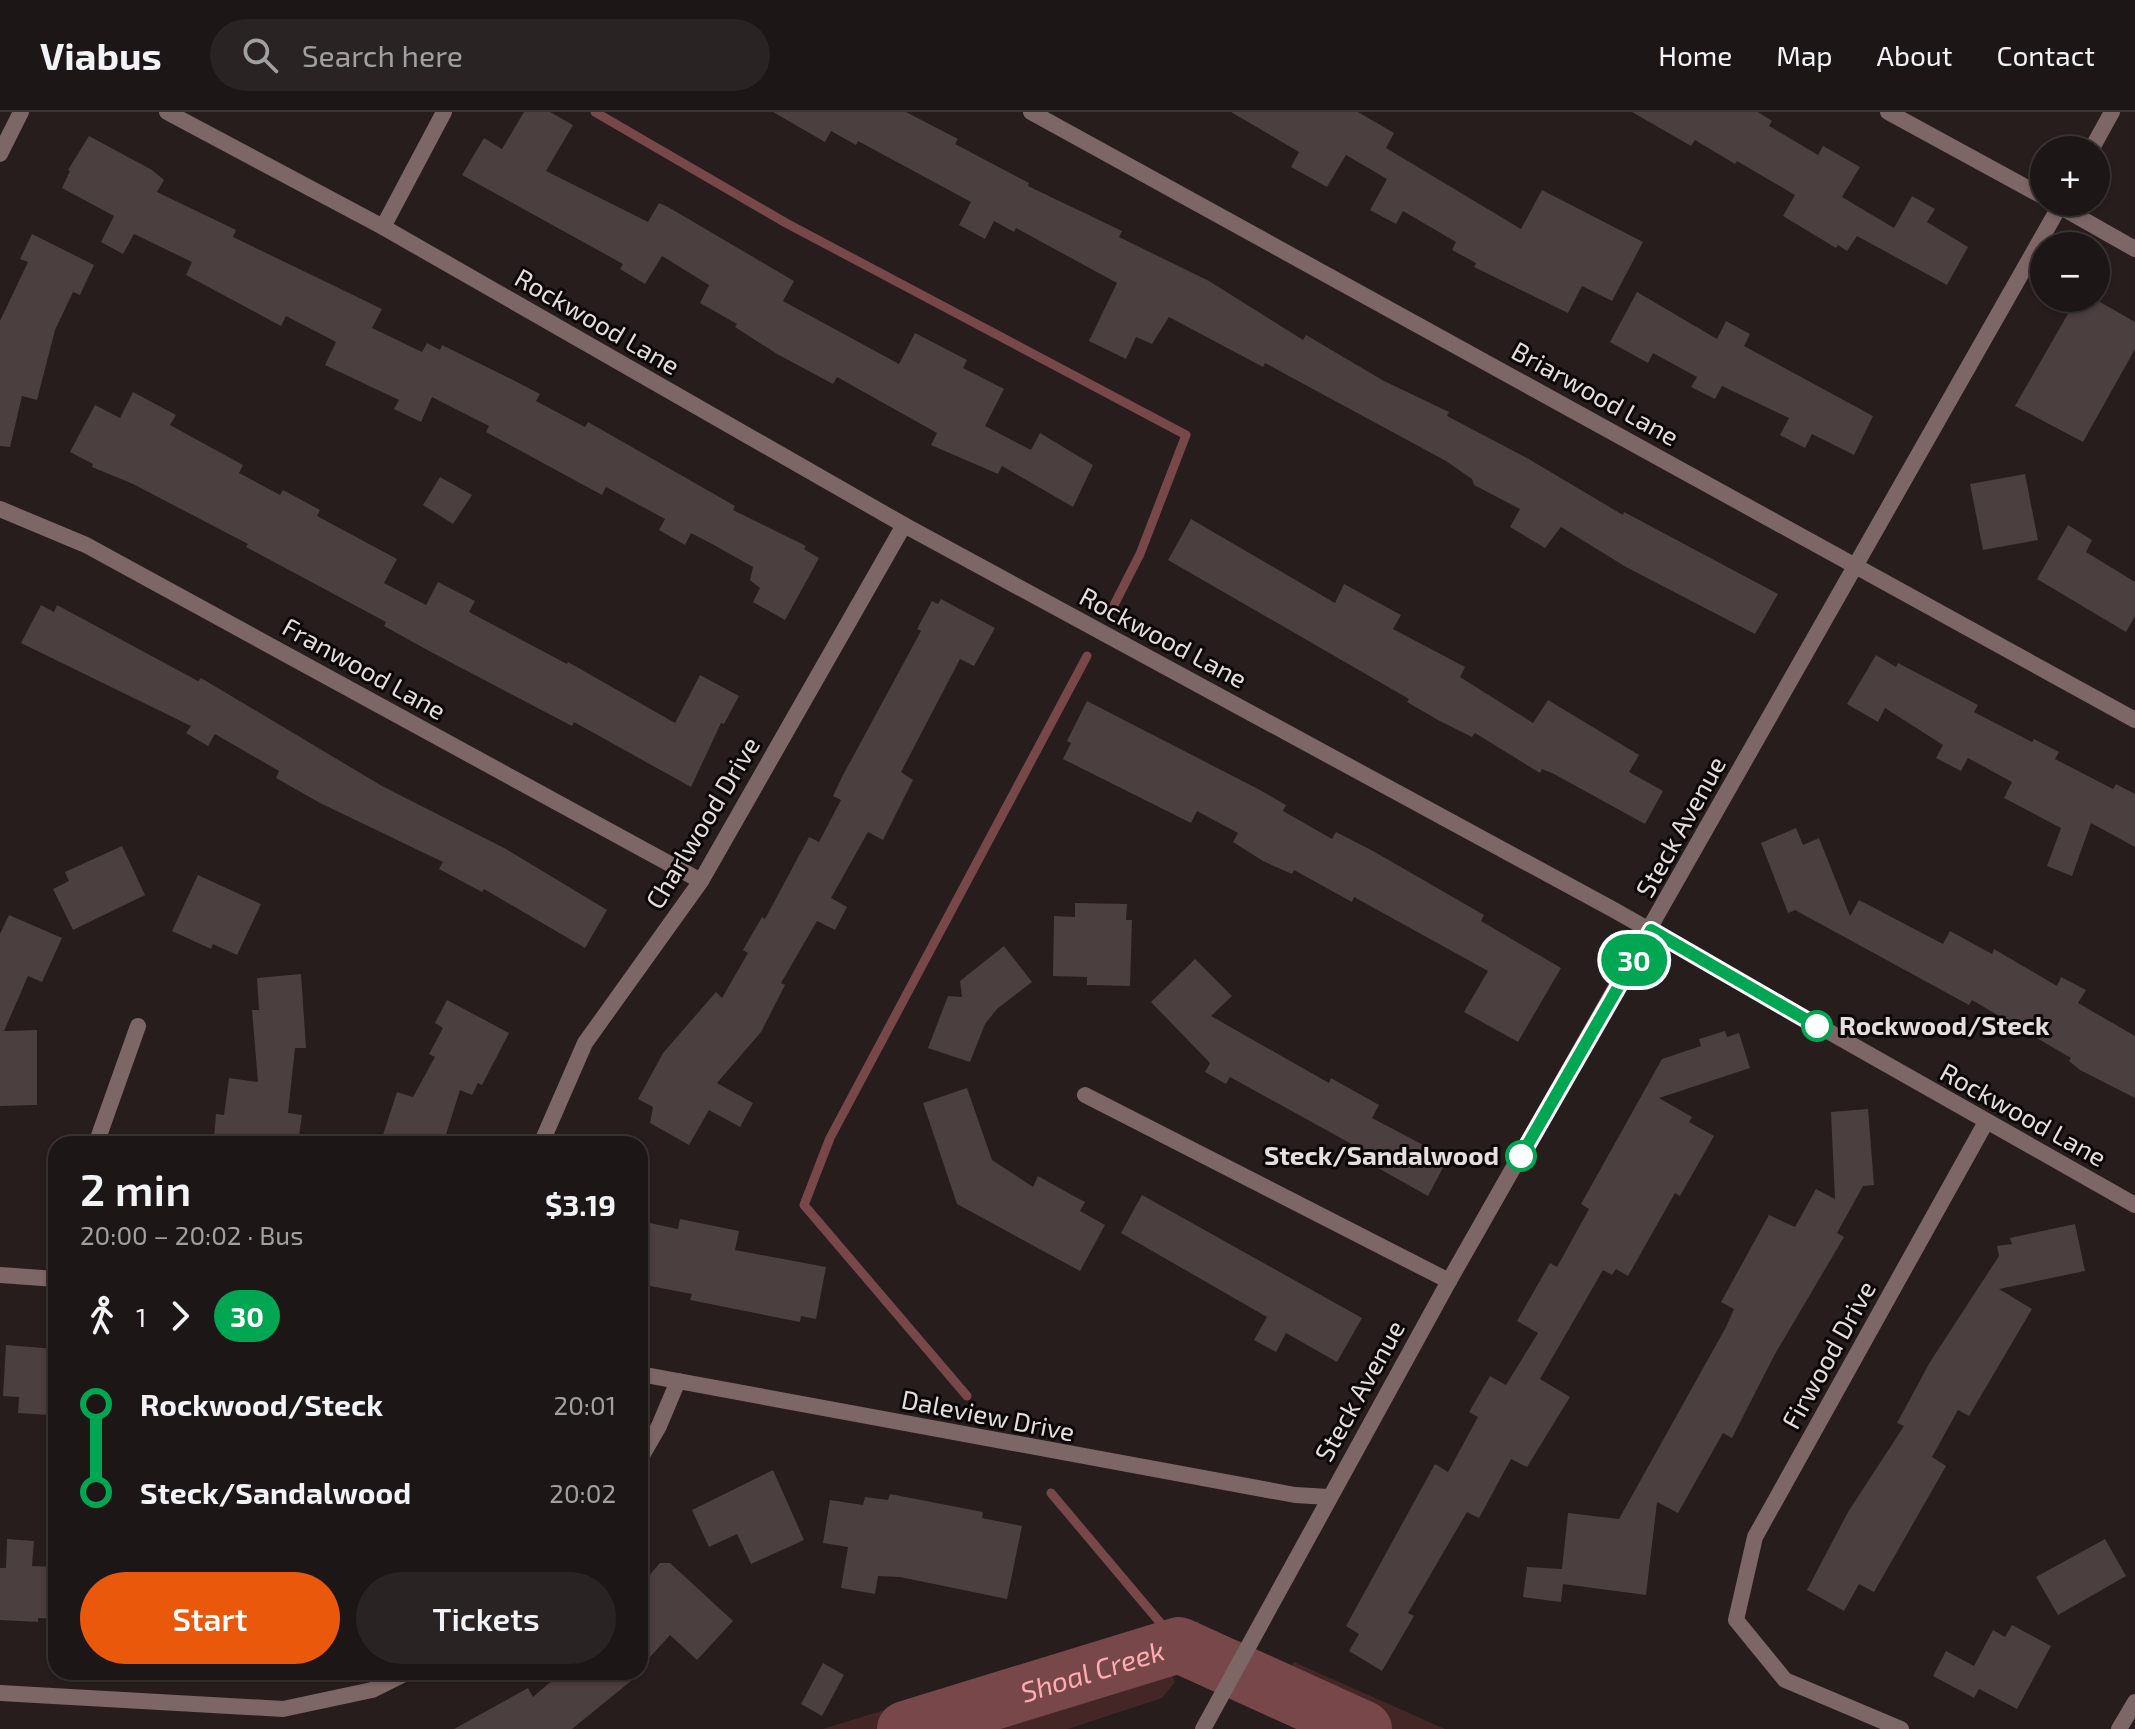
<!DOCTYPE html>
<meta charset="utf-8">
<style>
body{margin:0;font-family:"Exo 2",sans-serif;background:#2a2323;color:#f1f3f6;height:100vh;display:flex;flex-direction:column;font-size:30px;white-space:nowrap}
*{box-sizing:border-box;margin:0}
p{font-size:26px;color:#a09fa1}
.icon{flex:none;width:44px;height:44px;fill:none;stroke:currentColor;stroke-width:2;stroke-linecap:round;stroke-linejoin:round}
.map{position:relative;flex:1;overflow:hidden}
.side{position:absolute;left:48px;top:1024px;width:600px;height:544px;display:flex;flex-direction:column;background:#1d1616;border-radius:24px;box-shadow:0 2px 6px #0004,0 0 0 2px #3b3535}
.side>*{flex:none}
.badge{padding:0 16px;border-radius:26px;font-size:28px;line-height:52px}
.controls{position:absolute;left:2030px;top:24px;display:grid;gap:16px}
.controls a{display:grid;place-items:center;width:80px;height:80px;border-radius:50%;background:#1d1616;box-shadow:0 2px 6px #0004,0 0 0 2px #3b3535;font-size:40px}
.map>.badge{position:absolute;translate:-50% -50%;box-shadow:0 0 0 4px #fff}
.legs{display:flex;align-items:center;gap:12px;height:88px;padding:0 32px;font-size:26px}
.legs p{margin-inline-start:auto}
.summary{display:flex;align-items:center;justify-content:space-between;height:136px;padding:0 32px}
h1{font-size:44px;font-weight:600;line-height:60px}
.primary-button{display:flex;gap:16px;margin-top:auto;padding:16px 32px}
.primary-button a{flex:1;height:92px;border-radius:48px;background:#ea580c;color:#fff;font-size:32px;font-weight:600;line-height:92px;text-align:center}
.primary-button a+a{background:#2a2323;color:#f1f3f6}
ul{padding:0 32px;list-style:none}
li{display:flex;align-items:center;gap:28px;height:88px;font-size:30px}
li i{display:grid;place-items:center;width:12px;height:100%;margin:0 10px;background:currentColor}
li i::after{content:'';width:20px;height:20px;margin:-10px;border:6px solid;border-radius:50%;background:#1d1616}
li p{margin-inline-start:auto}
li:first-child i{background:linear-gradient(#0000 50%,currentColor 0)}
li:last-child i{background:linear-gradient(currentColor 50%,#0000 0)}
header{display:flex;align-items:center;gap:48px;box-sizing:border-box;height:112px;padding:0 40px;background:#1d1616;border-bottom:2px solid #3b3535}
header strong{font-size:38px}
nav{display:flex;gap:44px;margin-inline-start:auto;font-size:28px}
.search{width:560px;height:72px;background:#2a2323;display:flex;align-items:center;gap:20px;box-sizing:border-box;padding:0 28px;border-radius:44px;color:#a09fa1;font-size:30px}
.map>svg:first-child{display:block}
.green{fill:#452627}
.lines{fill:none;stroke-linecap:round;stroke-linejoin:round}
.stream{stroke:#78474a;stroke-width:9}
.river{stroke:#78474a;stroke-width:56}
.building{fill:#4b3f3f}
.minor{stroke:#7d6666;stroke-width:16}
.tertiary{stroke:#7d6666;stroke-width:16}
.line-1-casing{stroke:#fff;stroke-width:18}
.line-1{stroke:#00a651;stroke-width:12}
.stop-1-dot{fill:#fff;stroke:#00a651;stroke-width:4}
.labels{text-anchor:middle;stroke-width:6;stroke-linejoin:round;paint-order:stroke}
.street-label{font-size:26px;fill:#e6dede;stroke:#0d0808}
.stop-label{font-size:26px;font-weight:bold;fill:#e6dede;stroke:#0d0808;text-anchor:start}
.water-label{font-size:28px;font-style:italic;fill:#feacaf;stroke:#0d0808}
</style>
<header>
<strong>Viabus</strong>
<div class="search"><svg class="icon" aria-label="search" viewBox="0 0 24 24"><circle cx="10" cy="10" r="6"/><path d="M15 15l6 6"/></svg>Search here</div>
<nav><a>Home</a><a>Map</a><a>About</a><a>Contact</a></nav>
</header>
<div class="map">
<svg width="2135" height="1617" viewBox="0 0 2135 1617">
<rect width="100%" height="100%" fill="#271d1d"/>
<g class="green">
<path d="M1200,1509L1169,1557L1175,1570L1162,1586L1068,1617H823L1130,1522Z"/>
<path d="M1294,1550L1445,1617H1297L1265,1603Z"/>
</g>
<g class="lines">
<g class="stream">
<path d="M595,0L786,111L1186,323L1140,442L1113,495"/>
<path d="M967,1284L804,1093L830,1026L1087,544"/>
<path d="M1051,1381L1179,1533"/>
</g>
<path class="river" id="s1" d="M905,1617L1179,1533L1364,1617"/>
</g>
<g class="building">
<path d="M524,0H550L573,13L546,59L648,110L659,91L668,95L794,169L783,189L899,252L915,221L967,248L963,256L1004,277L985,314L1031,338L1040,321L1093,353L1073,395L1002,354L998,362L931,333L937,321L837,265L833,272L777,242L735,215L737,212L700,191L709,173L662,144L645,172L620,157L623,152L462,63L484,26L502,37Z"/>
<path d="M773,0H906L958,27L955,32L1029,71L1028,74L1122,119L1119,125L1209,169L1303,228L1306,223L1384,269L1449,300L1447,304L1527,346L1623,403L1624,400L1778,482L1755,522L1626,455L1561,415L1545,436L1510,415L1520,397L1474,373L1472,367L1446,349L1265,251L1263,255L1169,205L1152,232L1136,225L1126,247L1089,229L1117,171L1016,116L1014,120L994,109L985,127L959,113L971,90L858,29L856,33L831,19L825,30Z"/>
<path d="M1231,0H1358L1394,21L1386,36L1521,117L1542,78L1643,130L1612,189L1582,174L1568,201L1474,155L1476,151L1452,138L1456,130L1403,99L1396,112L1370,98L1387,67L1346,43L1327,75L1291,55L1299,40Z"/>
<path d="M1632,0H1758L1772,9L1769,14L1818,43L1823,34L1860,55L1842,85L1894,116L1912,84L1935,97L1927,110L1968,135L1947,173L1857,124L1847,139L1838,133L1836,136L1783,104L1795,83L1737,49L1735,52L1695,28L1691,34Z"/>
<path d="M89,24L152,58L164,68L157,80L236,118L233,125L382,197L372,216L422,240L427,231L440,238L442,233L513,268L540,282L536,289L585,315L588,310L735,394L733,398L806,434L804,437L819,446L785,508L753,490L760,476L750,468L753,455L714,433L691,421L685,433L659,418L665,407L606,375L602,383L486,320L489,314L432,285L421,310L394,297L399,288L325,253L336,230L286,204L281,214L186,163L192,150L134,122L123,142L101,130L114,104L62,76L70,59L68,58Z"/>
<path d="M32,122L94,153L80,183L73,180L55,218L37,288L22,284L10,335L0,334V209L28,150L20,147Z"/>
<path d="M1637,180L1717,227L1726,209L1750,222L1744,234L1873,304L1854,343L1812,322L1805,336L1780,323L1789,306L1722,274L1715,287L1691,275L1697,265L1653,241L1648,251L1610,230Z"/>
<path d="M2077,186H2093L2135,210V237L2083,330L2015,294Z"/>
<path d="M133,280L176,303L170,313L243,353L239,361L280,383L283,378L320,398L317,404L397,447L384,471L426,493L438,470L475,489L469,500L567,552L568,550L675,611L700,563L739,584L724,612L721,611L691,675L574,610L572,614L431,540L384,514L386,510L246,435L248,432L133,372L92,355L93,352L70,340L95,293L120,306Z"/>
<path d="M2025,362L2038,428L1983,438L1970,372Z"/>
<path d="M440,365L472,383L453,412L423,393Z"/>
<path d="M1191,407L1335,491L1344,472L1401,503L1393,517L1465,555L1460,565L1533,611L1548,588L1639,643L1629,660L1663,679L1645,712L1554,662L1542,657L1540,661L1475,621L1472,625L1438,608L1407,590L1409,587L1168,448Z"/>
<path d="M2068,413L2092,428L2086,440L2135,470V504L2126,520L2037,467Z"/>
<path d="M941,487L995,516L974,554L960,547L901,660L913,668L883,728L868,720L831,786L847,795L835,818L817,809L781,871L785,873L761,920L717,971L753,991L740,1015L709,998L689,1033L650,1011L653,995L638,987L663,941L716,880L722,886L748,841L743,838L762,805L765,807L809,725L819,730L841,688L833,684L842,665L921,519L917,517L932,489L938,492Z"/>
<path d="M41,493L54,500L57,493L198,569L201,566L382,674L506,737L607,798L585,836L484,777L482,780L439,757L443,750L320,691L276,666L279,659L215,622L208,634L186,621L191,614L21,531Z"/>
<path d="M1876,543L1896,555L1898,551L1978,593L1974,600L2032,630L2034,627L2059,640L2055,647L2113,677L2116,672L2135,682V735L2091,711L2072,764L2047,754L2061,716L2004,686L2012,670L1968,646L1961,659L1936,646L1943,633L1885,596L1878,610L1847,592Z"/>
<path d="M1087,589L1260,678L1286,693L1283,699L1332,727L1336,720L1373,739L1484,803L1481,809L1561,856L1518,930L1464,900L1488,859L1354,785L1352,790L1294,758L1292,762L1263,749L1233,730L1238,721L1197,699L1191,711L1063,647L1071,631L1067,629Z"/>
<path d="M1796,716L1803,733L1819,726L1850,804L1859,788L1943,832L1950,819L1992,842L1994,837L2057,874L2061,865L2086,878L2078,891L2135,924V986L2080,958L2069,949L2071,946L1972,888L1969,893L1795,798L1788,801L1761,731Z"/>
<path d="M122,734L145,783L73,818L53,777L69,769L65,760Z"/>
<path d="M198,763L261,792L237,843L213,832L211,837L172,819Z"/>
<path d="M1075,791L1127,792L1126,808H1132L1130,874L1087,873V865L1053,864L1054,804L1075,805Z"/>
<path d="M9,803L62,826L42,870L28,864L4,919L37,918V993L0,994V822Z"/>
<path d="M1004,834L1032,870L997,897L985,912L970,950L928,936L948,884L962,885L960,869Z"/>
<path d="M1195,847L1232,884L1211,904L1329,971L1331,966L1379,993L1372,1006L1448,1046L1428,1084L1362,1047L1366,1040L1230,965L1226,972L1205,960L1210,951L1151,890Z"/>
<path d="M301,862L306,936H295L288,1001L302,1003L298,1032L214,1026L216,1002L224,1003L229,966L258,970L252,898H259L257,866Z"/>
<path d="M447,888L509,921L482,973L478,971L472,983L460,978L443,1032H380L397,980L413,985L435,945L429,942L443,916L435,911Z"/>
<path d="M1725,919L1727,925L1739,921L1750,956L1659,986L1692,1005L1689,1010L1714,1024L1680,1084L1675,1081L1628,1164L1616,1157L1612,1163L1603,1158L1540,1267L1570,1285L1527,1355L1511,1347L1479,1406L1467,1400L1408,1501L1414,1504L1382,1559L1349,1539L1359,1522L1346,1514L1435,1352L1448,1360L1478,1305L1469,1300L1490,1264L1506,1273L1538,1221L1517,1209L1550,1151L1557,1155L1589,1097L1581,1092L1662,947L1701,934L1699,927Z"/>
<path d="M967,976L992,1048L1033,1075L1038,1064L1070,1082L1085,1090L1080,1099L1105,1113L1080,1159L957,1092L923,991Z"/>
<path d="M1868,997L1874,1073L1863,1074L1837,1121L1844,1125L1775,1242L1732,1326L1723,1321L1678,1401L1657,1390L1646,1483L1563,1472L1561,1490L1523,1485L1527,1455L1562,1457L1568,1401L1619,1407L1726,1215L1734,1197L1721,1190L1769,1103L1795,1115L1816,1077L1835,1087L1831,1000Z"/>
<path d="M1142,1083L1362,1206L1337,1250L1286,1221L1276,1240L1254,1228L1267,1205L1121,1121Z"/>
<path d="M680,1107L739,1119L735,1138L826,1155L816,1207L801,1204L800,1210L690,1188L692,1182L640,1172V1109L678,1117Z"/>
<path d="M2075,1112L2085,1159L1999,1177L2032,1197L1969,1304L1958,1298L1932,1345L1946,1354L1874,1480L1859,1472L1844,1499L1807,1478L1848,1400L1904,1314L1897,1311L1930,1250L1999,1144L1997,1134L2012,1132L2010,1126Z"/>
<path d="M6,1233L56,1237V1286L51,1285L49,1303L18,1301L19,1285L3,1284Z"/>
<path d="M773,1358L804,1428L751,1452L737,1422L709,1435L692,1398Z"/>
<path d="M890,1382L983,1400L982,1406L1022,1414L1007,1487L900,1465L878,1464L875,1482L841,1476L848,1435L823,1431L830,1388L863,1393L865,1385L888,1388Z"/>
<path d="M7,1427L34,1429L32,1454L56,1455V1507L38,1506V1510L0,1508V1456H6Z"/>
<path d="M2105,1427L2126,1464L2058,1503L2036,1465Z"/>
<path d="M660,1451H670L733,1509L697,1548L670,1523L640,1556V1474Z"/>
<path d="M2012,1513L2051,1534L2017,1597L1979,1577L1974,1586L1933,1564L1946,1539L1974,1554L1993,1518L2005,1525Z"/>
<path d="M823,1551L844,1563L822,1604L801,1592Z"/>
<path d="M562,1560H642L572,1617H454L528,1576L533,1585Z"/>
</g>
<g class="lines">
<g class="minor">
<path d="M1031,0L2135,608"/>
<path d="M1888,0L2044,85"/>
<path d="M0,42L21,0"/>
<path d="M2052,90L2135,137"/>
<path d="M383,115L444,0"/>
<path d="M0,397L86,433L701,769"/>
<path d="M1085,983L1449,1169"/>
<path d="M96,1032L138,914"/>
<path d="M541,1032L585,931L701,769L904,413"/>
<path d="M0,1163L56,1167"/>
<path d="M640,1262L1295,1383L1329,1385"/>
<path d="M640,1347L659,1314L678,1269"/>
<path d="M0,1581L283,1597L372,1578L408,1560"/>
<path d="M1901,1617L1785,1568L1736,1508L1755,1425L1986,1010"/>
<path d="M2119,1617L2135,1590"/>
</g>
<g class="tertiary">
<path d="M167,0L383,115L904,413L1614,798L2135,1093"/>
<path d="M2091,38L2112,0"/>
<path d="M1203,1617L1449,1169L2062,90"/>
</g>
</g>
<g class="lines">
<g class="line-1-casing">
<path id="line-1" d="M1521,1044L1651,818L1817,914"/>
</g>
<use href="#line-1" class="line-1"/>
</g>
<g class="stop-1-dot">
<circle cx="1817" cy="914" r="14"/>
<circle cx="1521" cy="1044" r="14"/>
</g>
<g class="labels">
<g class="street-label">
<text transform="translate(597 210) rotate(30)" y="9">Rockwood Lane</text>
<text transform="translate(1595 282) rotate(29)" y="9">Briarwood Lane</text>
<text transform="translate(1163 526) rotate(28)" y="9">Rockwood Lane</text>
<text transform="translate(364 557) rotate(29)" y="9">Franwood Lane</text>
<text transform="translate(703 711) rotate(-59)" y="9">Charlwood Drive</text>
<text transform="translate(1681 715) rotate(-61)" y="9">Steck Avenue</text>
<text transform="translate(2023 1003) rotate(29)" y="9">Rockwood Lane</text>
<text transform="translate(1829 1243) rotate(-61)" y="9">Firwood Drive</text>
<text transform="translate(1360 1279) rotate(-61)" y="9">Steck Avenue</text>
<text transform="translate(988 1304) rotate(11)" y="9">Daleview Drive</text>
</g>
<g class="stop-label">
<text x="1839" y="923">Rockwood/Steck</text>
<text x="1499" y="1053" text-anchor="end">Steck/Sandalwood</text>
</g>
<g class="water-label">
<text dy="10" stroke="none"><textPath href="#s1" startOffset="196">Shoal Creek</textPath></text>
</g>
</g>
</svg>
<div class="controls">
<a>+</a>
<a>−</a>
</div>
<b class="badge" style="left:1634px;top:848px;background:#00a651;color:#fff">30</b>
<section class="side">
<div class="summary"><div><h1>2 min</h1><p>20:00 – 20:02 · Bus</p></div><b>$3.19</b></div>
<div class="legs"><svg class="icon" aria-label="walk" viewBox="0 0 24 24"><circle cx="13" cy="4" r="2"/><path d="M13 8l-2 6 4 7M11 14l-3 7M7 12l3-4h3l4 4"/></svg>1<svg class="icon" aria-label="forward" viewBox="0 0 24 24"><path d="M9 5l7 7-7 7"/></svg><b class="badge" style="background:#00a651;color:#fff">30</b></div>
<ul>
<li><i style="color:#00a651"></i><b>Rockwood/Steck</b><p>20:01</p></li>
<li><i style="color:#00a651"></i><b>Steck/Sandalwood</b><p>20:02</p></li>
</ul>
<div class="primary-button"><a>Start</a><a>Tickets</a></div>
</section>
</div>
